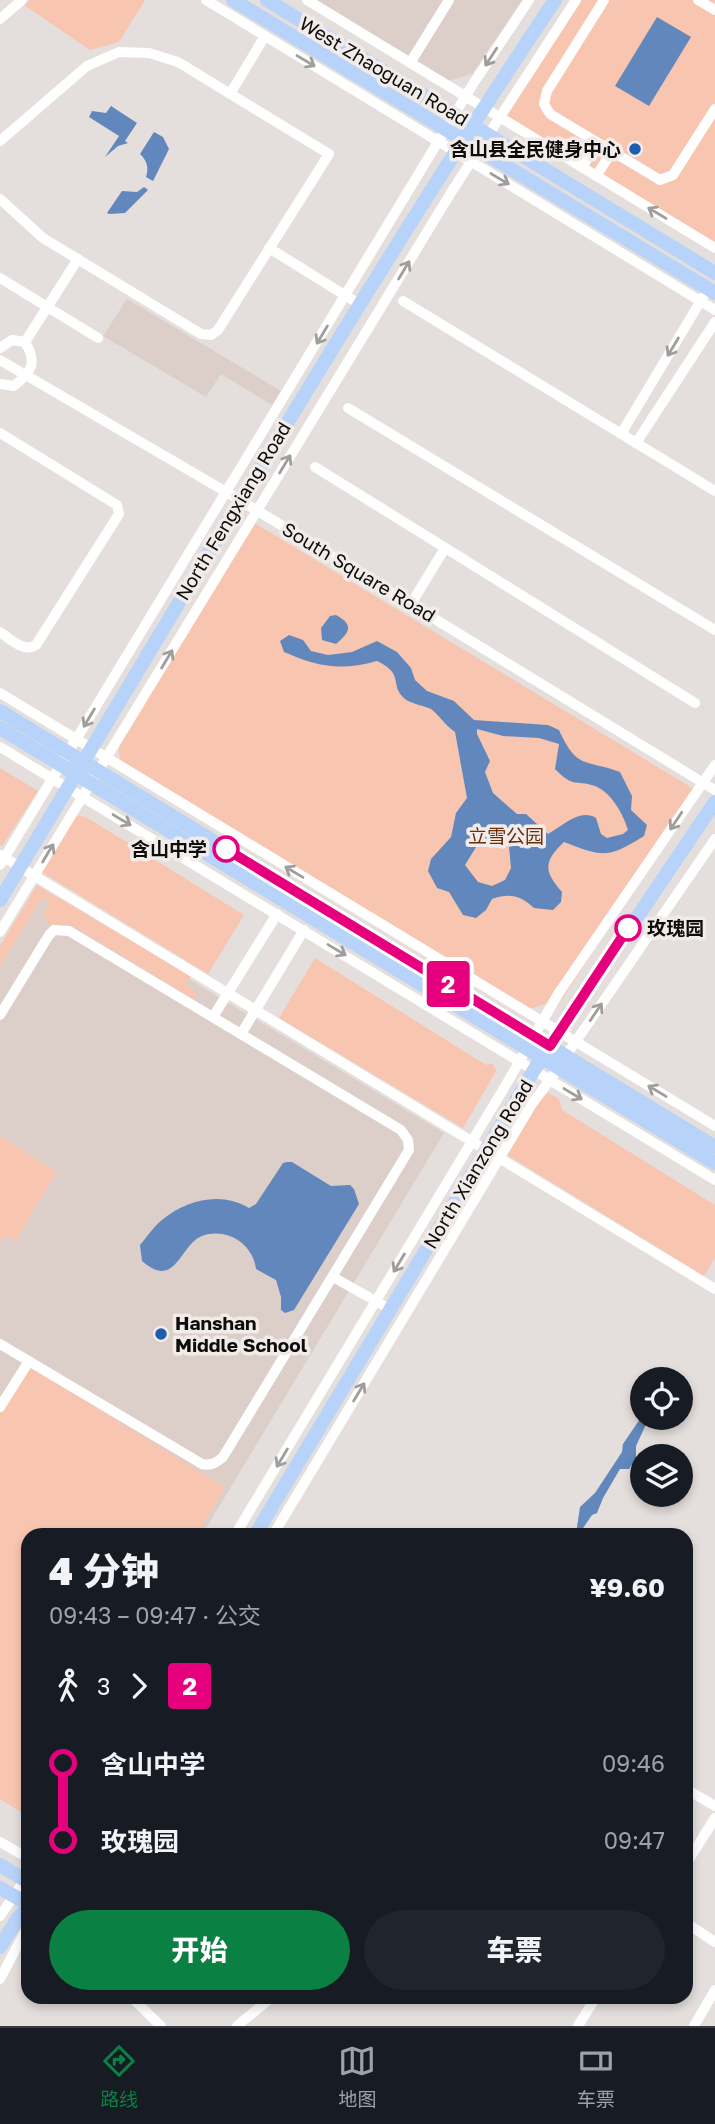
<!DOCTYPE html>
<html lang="zh">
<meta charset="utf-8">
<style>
body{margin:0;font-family:"Golos Text","Noto Sans SC",sans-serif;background:#20242c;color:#f1f3f6;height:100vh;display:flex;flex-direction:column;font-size:26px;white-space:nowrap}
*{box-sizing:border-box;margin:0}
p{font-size:23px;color:#9ea1a6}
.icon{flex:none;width:38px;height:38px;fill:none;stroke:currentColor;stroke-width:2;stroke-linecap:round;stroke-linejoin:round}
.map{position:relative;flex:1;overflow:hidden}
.drawer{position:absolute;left:21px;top:1528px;width:672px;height:476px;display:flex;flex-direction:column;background:#171b24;border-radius:21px;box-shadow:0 4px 10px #0003}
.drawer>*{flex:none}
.badge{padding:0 14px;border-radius:5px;font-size:24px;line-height:46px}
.controls{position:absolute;left:630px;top:1367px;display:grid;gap:14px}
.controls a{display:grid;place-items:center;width:63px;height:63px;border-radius:50%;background:#171b24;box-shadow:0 4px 10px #0003;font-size:35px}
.map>.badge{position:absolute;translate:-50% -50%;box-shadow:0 0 0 4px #fff}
.legs{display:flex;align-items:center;gap:10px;height:77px;padding:0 28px;font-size:23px}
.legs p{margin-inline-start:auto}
.head{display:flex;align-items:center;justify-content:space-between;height:119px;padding:0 28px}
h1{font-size:38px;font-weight:800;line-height:52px}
.primary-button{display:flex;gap:14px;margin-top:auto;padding:14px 28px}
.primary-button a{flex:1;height:80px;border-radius:42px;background:#0b8043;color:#fff;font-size:28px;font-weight:800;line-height:80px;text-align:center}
.primary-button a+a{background:#20242c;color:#f1f3f6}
ul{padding:0 28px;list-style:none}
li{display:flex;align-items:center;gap:24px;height:77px;font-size:26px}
li i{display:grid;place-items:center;width:10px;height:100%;margin:0 9px;background:currentColor}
li i::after{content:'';width:18px;height:18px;margin:-9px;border:5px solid;border-radius:50%;background:#171b24}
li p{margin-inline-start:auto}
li:first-child i{background:linear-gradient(#0000 50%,currentColor 0)}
li:last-child i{background:linear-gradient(currentColor 50%,#0000 0)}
.menu{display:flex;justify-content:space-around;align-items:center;height:98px;border-top:2px solid #363941;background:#171b24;font-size:19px;color:#9ea1a6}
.menu a{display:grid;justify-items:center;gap:4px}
.menu .current{color:#0b8043}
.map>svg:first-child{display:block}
.built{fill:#dccfc9}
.green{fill:#f8c6b0}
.water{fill:#6187bc;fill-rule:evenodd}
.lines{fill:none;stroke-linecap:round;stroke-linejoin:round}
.minor{stroke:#fff;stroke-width:10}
.major{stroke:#b8d3fa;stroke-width:14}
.oneway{stroke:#9f9e9d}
.line-1-casing{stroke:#fff;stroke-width:16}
.line-1{stroke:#e6007e;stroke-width:10}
.poi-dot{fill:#1f5cad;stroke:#f1ebe9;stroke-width:2.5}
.stop-1-dot{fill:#fff;stroke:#e6007e;stroke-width:3.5}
.labels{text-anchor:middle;stroke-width:7;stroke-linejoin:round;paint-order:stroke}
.street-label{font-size:19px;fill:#0e0c0b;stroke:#f1ebe9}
.poi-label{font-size:19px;font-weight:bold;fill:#0e0c0b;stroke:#f1ebe9;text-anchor:end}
.park-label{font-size:19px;fill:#6b2e0d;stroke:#f1ebe9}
.stop-label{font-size:19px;font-weight:bold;fill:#0e0c0b;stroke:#f1ebe9;text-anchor:end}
</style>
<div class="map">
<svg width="715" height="2026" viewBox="0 0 715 2026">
<rect width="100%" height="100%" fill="#e4dedc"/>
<g class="built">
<path d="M317,0H522L472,74L448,81Z"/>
<path d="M127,299L281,391L272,405L221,374L206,397L103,336Z"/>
<path d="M45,892L444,1133L202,1535H28V1816L0,1799V966Z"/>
</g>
<g class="green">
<path d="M30,0H145L119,42L90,50L24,5Z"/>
<path d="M576,0H715V246L498,114Z"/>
<path d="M251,521L699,792L562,999L529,1009L120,760L118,743Z"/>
<path d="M0,768L38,791L2,846L0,844Z"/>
<path d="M75,815L86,817L244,915L208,974L40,871Z"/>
<path d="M37,885L191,976L185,985L197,992L193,999L72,925L62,924L51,926L43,914L49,903L42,898L0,966V946Z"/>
<path d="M315,958L486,1065L492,1063L496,1071L463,1128L279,1018Z"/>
<path d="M549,1093L559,1099L562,1110L715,1205V1258L704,1276L507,1155L542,1096Z"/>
<path d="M0,1136L57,1172L16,1240L4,1236L0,1242Z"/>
<path d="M33,1369L225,1487L197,1535H28V1816L0,1799V1413L25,1370Z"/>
</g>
<g class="water">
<path d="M657,17L691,37L649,106L615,86Z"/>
<path d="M111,106L137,123L125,141L128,143L118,146L105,157L119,136L89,117L92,111L106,113Z"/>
<path d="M154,132L163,137L169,149L153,181L146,177C149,167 147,161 140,154Z"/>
<path d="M144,187L148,190L125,213L109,214L107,213L122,191L137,192Z"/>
<path d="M336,615C354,625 350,632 336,644L322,640L321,628L330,616Z"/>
<path d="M289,635L303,640L311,651L328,655L352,652L377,641L397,652L411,668L415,680L427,691L454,701L474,720L548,725L559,730C577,770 585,759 620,772L632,796L631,810L647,825L644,836C607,859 603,857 564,842C544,861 543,871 562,892L561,902L553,910L534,908C520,895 510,893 492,899L486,910L476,918L463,915L449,892L437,888L428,871L431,859L451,837L456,813L467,798L455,732C445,725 438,714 431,709C423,705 411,704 405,699C388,684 406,675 377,661C341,671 318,667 284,652L280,641ZM477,729L503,736L539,738L559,744L555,769C575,789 574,779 595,786C612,793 623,814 628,830L623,834L607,838L601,834L596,818C580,808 563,826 548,834L526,814H517L493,793L485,772L490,761L477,734ZM495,835L509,847L511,868L505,880L492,886L478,882L465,865L478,844Z"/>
<path d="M287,1162H292L331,1186L350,1185L354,1189L359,1204L294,1310L285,1313L281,1310V1297L276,1280L256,1269C253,1244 227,1227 202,1236C180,1244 176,1291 142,1261L140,1245C147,1237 153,1227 162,1220C186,1200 221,1191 249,1208L256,1204L283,1163Z"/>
<path d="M642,1416L649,1418L636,1446V1459L629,1469H620L603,1498L597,1513L592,1515L579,1534H576L580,1507L595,1493L622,1452L623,1444Z"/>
</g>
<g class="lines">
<g class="minor">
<path d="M206,0L715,310"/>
<path d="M307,0L715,248"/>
<path d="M604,0L547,91L544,104L550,114L660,180L673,175L715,109"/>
<path d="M698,0L715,10"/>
<path d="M0,19L22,0"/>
<path d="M410,63L449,0"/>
<path d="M230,94L265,36"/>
<path d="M0,141L87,66L119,52L149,53L178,62L329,154L218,330L211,335L201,334L43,238L0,199"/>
<path d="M582,167L598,143"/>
<path d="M596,176L612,152"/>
<path d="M269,248L359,304"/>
<path d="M0,278L98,338"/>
<path d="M403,301L715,491"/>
<path d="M25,342L78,259"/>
<path d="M0,348L12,340L25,342C38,363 31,372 14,386L0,384"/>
<path d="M0,360L240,500L715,790"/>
<path d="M348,408L715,630"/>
<path d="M0,433L117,505L119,514L36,645C24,653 10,639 0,632"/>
<path d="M621,434L703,297"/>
<path d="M636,443L715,322"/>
<path d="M315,467L695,703"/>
<path d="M411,604L445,548"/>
<path d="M0,693L715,1126"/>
<path d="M0,747L715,1180"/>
<path d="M0,855L715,1289"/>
<path d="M0,865L473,84L529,0"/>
<path d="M0,932L452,191L576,0"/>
<path d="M0,1015L49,935L54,930L69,931L401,1130L408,1140L409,1150L223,1457C216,1463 211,1466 202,1464L0,1344"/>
<path d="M213,1017L277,914"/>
<path d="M241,1034L304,930"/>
<path d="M563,1060L715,839"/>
<path d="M333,1277L390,1309"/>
<path d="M0,1407L29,1361"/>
<path d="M235,1535L507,1083L558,994L715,765"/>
<path d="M273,1535L532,1104L554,1074"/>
<path d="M686,1789L715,1806"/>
<path d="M0,1842L28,1858"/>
<path d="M686,1864L715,1818"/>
<path d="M0,1916L28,1875"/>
<path d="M686,1923L715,1942"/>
<path d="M0,1979L28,1926"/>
<path d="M131,1997L161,2026"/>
<path d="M237,2026L272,1997"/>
<path d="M578,2026L596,1997"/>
<path d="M694,2026L715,1990"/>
</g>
<g class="major">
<path d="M233,0L715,293"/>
<path d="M267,0L715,273"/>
<path d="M0,711L715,1147"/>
<path d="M0,728L715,1163"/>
<path d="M0,900C183,599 359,293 555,0"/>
<path d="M255,1535L534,1070L715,802"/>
<path d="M0,1865L28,1882"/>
<path d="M0,1888L28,1904"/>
<path d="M0,1947L18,1918L28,1909"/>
</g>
</g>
<defs><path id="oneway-shaft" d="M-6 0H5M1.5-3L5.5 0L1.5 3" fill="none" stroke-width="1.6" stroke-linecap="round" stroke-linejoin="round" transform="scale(1.75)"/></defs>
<g class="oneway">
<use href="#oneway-shaft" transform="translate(491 57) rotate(123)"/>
<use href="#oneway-shaft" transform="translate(306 61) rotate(31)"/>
<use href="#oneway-shaft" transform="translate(500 179) rotate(31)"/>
<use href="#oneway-shaft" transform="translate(657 213) rotate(-149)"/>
<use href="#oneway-shaft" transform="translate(404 270) rotate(-59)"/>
<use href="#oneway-shaft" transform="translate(322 335) rotate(121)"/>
<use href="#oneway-shaft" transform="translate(673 347) rotate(121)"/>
<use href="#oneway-shaft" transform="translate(285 464) rotate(-59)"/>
<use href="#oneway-shaft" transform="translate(167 659) rotate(-59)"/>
<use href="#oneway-shaft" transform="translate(89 718) rotate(121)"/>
<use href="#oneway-shaft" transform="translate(122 820) rotate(31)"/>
<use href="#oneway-shaft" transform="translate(676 821) rotate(124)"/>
<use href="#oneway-shaft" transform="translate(48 853) rotate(-59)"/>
<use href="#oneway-shaft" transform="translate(294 872) rotate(-149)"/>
<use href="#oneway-shaft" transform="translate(337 950) rotate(31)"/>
<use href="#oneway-shaft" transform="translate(596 1012) rotate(-56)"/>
<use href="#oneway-shaft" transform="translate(657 1091) rotate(-149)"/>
<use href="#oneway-shaft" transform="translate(573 1094) rotate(31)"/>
<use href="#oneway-shaft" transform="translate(399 1263) rotate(121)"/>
<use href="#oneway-shaft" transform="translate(359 1392) rotate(-59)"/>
<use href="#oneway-shaft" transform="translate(282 1458) rotate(121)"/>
</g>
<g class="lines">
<g class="line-1-casing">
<path id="line-1" d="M226,849L550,1046L628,928"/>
</g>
<use href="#line-1" class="line-1"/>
</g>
<g class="poi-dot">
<circle cx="635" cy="149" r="7"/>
<circle cx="161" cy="1334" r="7"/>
</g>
<g class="stop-1-dot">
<circle cx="226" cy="849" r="12"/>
<circle cx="628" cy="928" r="12"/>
</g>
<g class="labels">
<g class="street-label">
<text transform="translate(384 71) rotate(31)" y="7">West Zhaoguan Road</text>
<text transform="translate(233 511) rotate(-59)" y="7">North Fengxiang Road</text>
<text transform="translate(359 572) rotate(31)" y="7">South Square Road</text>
<text transform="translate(478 1164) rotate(-59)" y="7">North Xianzong Road</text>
</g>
<g class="poi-label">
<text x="621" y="156">含山县全民健身中心</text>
<text x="175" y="1330" text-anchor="start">Hanshan<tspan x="175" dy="22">Middle School</tspan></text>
</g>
<g class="park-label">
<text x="506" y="843">立雪公园</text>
</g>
<g class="stop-label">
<text x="207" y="856">含山中学</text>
<text x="647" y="935" text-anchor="start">玫瑰园</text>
</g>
</g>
</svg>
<div class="controls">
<a><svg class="icon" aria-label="locate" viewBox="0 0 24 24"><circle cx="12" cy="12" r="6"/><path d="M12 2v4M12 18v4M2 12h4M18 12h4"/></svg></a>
<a><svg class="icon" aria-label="layers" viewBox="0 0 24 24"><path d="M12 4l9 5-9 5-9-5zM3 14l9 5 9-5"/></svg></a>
</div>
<b class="badge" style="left:448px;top:984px;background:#e6007e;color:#fff">2</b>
<section class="drawer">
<div class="head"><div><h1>4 分钟</h1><p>09:43 – 09:47 · 公交</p></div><b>¥9.60</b></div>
<div class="legs"><svg class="icon" aria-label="walk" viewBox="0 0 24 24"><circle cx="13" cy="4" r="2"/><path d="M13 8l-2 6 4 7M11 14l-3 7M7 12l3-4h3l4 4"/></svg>3<svg class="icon" aria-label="forward" viewBox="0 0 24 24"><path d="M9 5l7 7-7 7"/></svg><b class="badge" style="background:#e6007e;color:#fff">2</b></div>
<ul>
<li><i style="color:#e6007e"></i><b>含山中学</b><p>09:46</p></li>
<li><i style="color:#e6007e"></i><b>玫瑰园</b><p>09:47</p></li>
</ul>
<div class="primary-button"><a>开始</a><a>车票</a></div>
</section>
</div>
<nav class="menu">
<a class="current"><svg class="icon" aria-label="directions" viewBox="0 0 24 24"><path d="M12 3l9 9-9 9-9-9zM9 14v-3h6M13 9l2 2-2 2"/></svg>路线</a>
<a><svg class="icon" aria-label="map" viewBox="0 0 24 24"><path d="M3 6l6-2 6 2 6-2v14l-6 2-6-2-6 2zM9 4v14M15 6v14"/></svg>地图</a>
<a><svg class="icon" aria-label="tickets" viewBox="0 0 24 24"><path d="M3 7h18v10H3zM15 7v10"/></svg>车票</a>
</nav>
